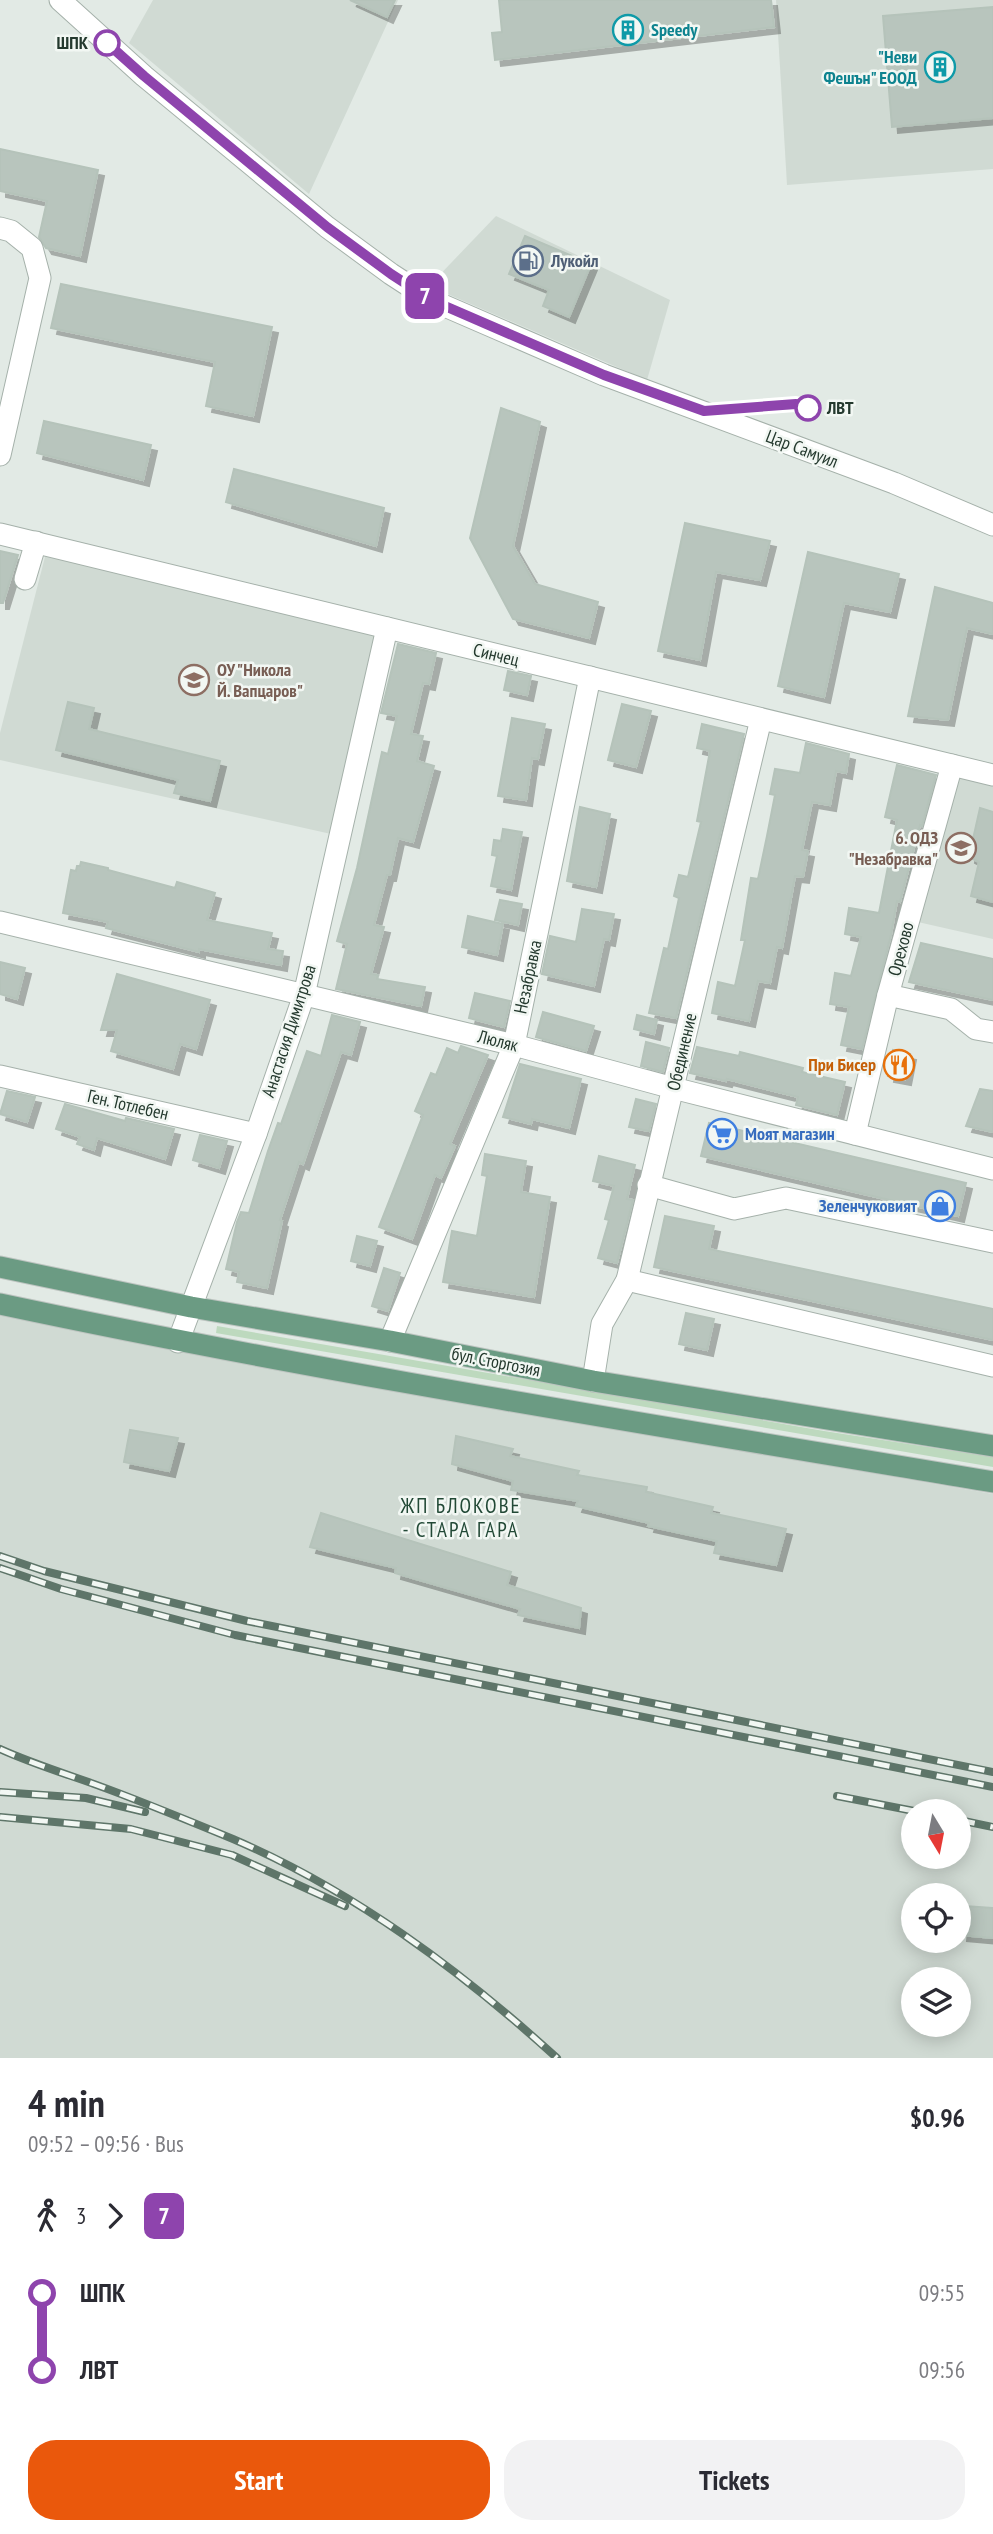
<!DOCTYPE html>
<meta charset="utf-8">
<style>
body{margin:0;font-family:"PT Sans Narrow",sans-serif;background:#f2f2f3;color:#2b2b33;height:100vh;display:flex;flex-direction:column;font-size:26px;white-space:nowrap}
*{box-sizing:border-box;margin:0}
p{font-size:23px;color:#7c7c81}
.icon{flex:none;width:38px;height:38px;fill:none;stroke:currentColor;stroke-width:2;stroke-linecap:round;stroke-linejoin:round}
.map{position:relative;height:2058px;overflow:hidden}
.side{display:flex;flex-direction:column;background:#fff;flex:1}
.side>*{flex:none}
.badge{padding:0 14px;border-radius:10px;font-size:24px;line-height:46px}
.needle{width:46px;rotate:170deg}
.fabs{position:absolute;left:901px;top:1799px;display:grid;gap:14px}
.fabs a{display:grid;place-items:center;width:70px;height:70px;border-radius:50%;background:#fff;box-shadow:0 4px 18px #0003;font-size:35px}
.map>.badge{position:absolute;translate:-50% -50%;box-shadow:0 0 0 4px #fff}
.legs{display:flex;align-items:center;gap:10px;height:77px;padding:0 28px;font-size:23px}
.legs p{margin-inline-start:auto}
.summary{display:flex;align-items:center;justify-content:space-between;height:119px;padding:0 28px}
h1{font-size:38px;font-weight:700;line-height:52px}
.button{display:flex;gap:14px;margin-top:auto;padding:14px 28px}
.button a{flex:1;height:80px;border-radius:28px;background:#ea580c;color:#fff;font-size:28px;font-weight:700;line-height:80px;text-align:center}
.button a+a{background:#f2f2f3;color:#2b2b33}
ul{padding:0 28px;list-style:none}
li{display:flex;align-items:center;gap:24px;height:77px;font-size:26px}
li i{display:grid;place-items:center;width:10px;height:100%;margin:0 9px;background:currentColor}
li i::after{content:'';width:18px;height:18px;margin:-9px;border:5px solid;border-radius:50%;background:#fff}
li p{margin-inline-start:auto}
li:first-child i{background:linear-gradient(#0000 50%,currentColor 0)}
li:last-child i{background:linear-gradient(currentColor 50%,#0000 0)}
.map>svg:first-child{display:block}
.built{fill:#d0dad3;fill-rule:evenodd}
.green{fill:#bdd9be}
.building{fill:#b8c5bd;stroke:#b5c3ba;stroke-width:2;filter:url(#shadow)}
.lines{fill:none;stroke-linecap:round;stroke-linejoin:round}
.minor-casing{stroke:#a5b1aa;stroke-width:23}
.major-casing{stroke:#bdc4c0;stroke-width:23}
.minor{stroke:#fff;stroke-width:21}
.major{stroke:#6b9b83;stroke-width:21}
.rail-casing{stroke:#5e7569;stroke-width:8}
.rail{stroke:#f2f7f3;stroke-width:5;stroke-dasharray:16;stroke-linecap:butt}
.line-1-casing{stroke:#fff;stroke-width:16}
.line-1{stroke:#8e44ad;stroke-width:10}
.stop-1-dot{fill:#fff;stroke:#8e44ad;stroke-width:3.5}
.labels{text-anchor:middle;stroke-width:5;stroke-linejoin:round;paint-order:stroke}
.culture-label{font-size:18px;font-weight:bold;fill:#0d838f;stroke:#f2f7f3;text-anchor:start}
.stop-label{font-size:18px;font-weight:bold;fill:#24392e;stroke:#f2f7f3;text-anchor:end}
.service-label{font-size:18px;font-weight:bold;fill:#4e5e75;stroke:#f2f7f3;text-anchor:start}
.street-label{font-size:18px;fill:#24392e;stroke:#f2f7f3}
.education-label{font-size:18px;font-weight:bold;fill:#785e54;stroke:#f2f7f3;text-anchor:start}
.food-label{font-size:18px;font-weight:bold;fill:#c56008;stroke:#f2f7f3;text-anchor:end}
.shop-label{font-size:18px;font-weight:bold;fill:#366cbe;stroke:#f2f7f3;text-anchor:start}
.quarter-label{font-size:21px;letter-spacing:2px;fill:#224936;stroke:#f2f7f3}
</style>
<div class="map">
<svg width="993" height="2058" viewBox="0 0 993 2058">
<defs>
<filter id="shadow"><feDropShadow dx="6" dy="6" stdDeviation="0" flood-color="#0004"/></filter>
</defs>
<rect width="100%" height="100%" fill="#e2eae5"/>
<g class="built">
<path d="M153,0H398L309,194L129,43Z"/>
<path d="M776,0H993V169L787,185Z"/>
<path d="M496,216L670,300L647,380L429,286Z"/>
<path d="M48,545L387,628L340,836L0,760V733Z"/>
<path d="M952,765L993,775V939L909,920Z"/>
<path d="M0,1301L504,1410L993,1494V2058H0ZM914,1811H959V1857H914ZM914,1895H959V1941H914ZM914,1979H959V2025H914Z"/>
</g>
<path class="green" d="M217,1326L824,1431L993,1457V1467L216,1333Z"/>
<g class="building">
<path d="M350,0H395L387,17Z"/>
<path d="M499,0H771L774,27L495,60L492,33L502,32Z"/>
<path d="M993,7V118L892,127L883,16Z"/>
<path d="M0,149L98,170L80,256L46,248L39,237L47,201L0,191Z"/>
<path d="M525,236L591,264L569,317L543,306L549,290L509,274Z"/>
<path d="M61,284L272,327L253,416L206,406L215,362L51,328Z"/>
<path d="M501,408L540,422L513,546L535,584L598,602L589,638L513,619L470,538Z"/>
<path d="M44,421L151,445L143,480L37,453Z"/>
<path d="M234,469L384,508L376,546L226,502Z"/>
<path d="M685,523L770,541L760,580L716,572L700,660L658,651Z"/>
<path d="M0,551L18,555L3,603H0Z"/>
<path d="M808,552L899,574L890,612L844,603L824,697L778,686Z"/>
<path d="M935,587L993,603V634L967,628L948,720L908,716Z"/>
<path d="M398,644L436,653L429,684L423,683L411,734L423,736L417,761L434,766L413,842L398,838L390,875H387L374,925L384,927L371,974L378,975L377,979L425,987L421,1006L336,989L347,944L337,941L357,868L382,752L388,754L397,716L381,713Z"/>
<path d="M508,671L531,676L527,695L504,690Z"/>
<path d="M68,702L94,708L89,729L220,761L210,801L174,793L178,780L56,750Z"/>
<path d="M622,704L651,711L636,767L608,760Z"/>
<path d="M512,718L545,724L538,759L532,758L526,800L498,796Z"/>
<path d="M702,724L744,734L676,1018L649,1013L664,948L668,949L679,898L674,896L679,875L688,877L701,822L697,821L710,751L697,748Z"/>
<path d="M806,743L849,754L846,773L836,771L830,805L812,802L802,850L808,851L803,877L795,876L782,948L777,947L770,983L758,981L749,1021L712,1013L718,982L735,986L745,940H741L751,878L758,879L767,836L775,795L770,794L775,769L800,773Z"/>
<path d="M897,765L936,775L922,826L920,825L900,902L897,901L891,935L862,1049L841,1045L849,1007L830,1004L835,973L851,976L861,937L845,934L849,908L879,913L897,820L885,817Z"/>
<path d="M580,807L610,814L596,887L567,881Z"/>
<path d="M980,808L993,812V902L971,896L979,862L969,857Z"/>
<path d="M503,829L522,832L511,890L491,886L497,856L492,855L494,840L501,841Z"/>
<path d="M81,862L108,868V870L175,888L177,882L215,893L207,920L272,933L268,949L283,951L281,965L199,949V952L106,928L108,922L63,913L71,870L76,871L77,866H80Z"/>
<path d="M500,900L522,904L518,925L495,920Z"/>
<path d="M582,909L614,914L609,940L604,939L594,986L542,974L550,936L576,942Z"/>
<path d="M468,916L503,924L497,955L462,947Z"/>
<path d="M921,943L993,959V1000L909,982Z"/>
<path d="M0,962L25,968L17,999L0,994Z"/>
<path d="M117,974L210,1000L196,1049L180,1044L173,1069L111,1051L117,1030H101Z"/>
<path d="M475,993L510,1001L504,1027L469,1018Z"/>
<path d="M543,1012L594,1026L586,1051L536,1037Z"/>
<path d="M332,1015L360,1022L351,1055L341,1052L303,1164L299,1162L280,1220L282,1221L267,1288L237,1282L239,1272L226,1269L237,1222L241,1212L249,1213L268,1151L278,1123L281,1124L307,1051L321,1056Z"/>
<path d="M637,1015L657,1020L654,1034L634,1029Z"/>
<path d="M646,1042L669,1048L663,1072L641,1066Z"/>
<path d="M461,1046L488,1055L450,1144L455,1146L441,1178L435,1175L412,1239L379,1227L423,1115L415,1111L431,1073L436,1075L447,1048L458,1053Z"/>
<path d="M697,1047L739,1056L740,1052L803,1068L802,1072L845,1082L837,1115L796,1105L798,1097L727,1079L726,1081L690,1073Z"/>
<path d="M893,1050L910,1054L905,1079L888,1076Z"/>
<path d="M520,1064L581,1079L569,1128L532,1119L531,1124L503,1117Z"/>
<path d="M980,1089L993,1091V1132L966,1126Z"/>
<path d="M7,1091L35,1097L27,1122L0,1114Z"/>
<path d="M636,1099L656,1104L649,1131L629,1127Z"/>
<path d="M65,1104L125,1121L126,1118L174,1129L165,1159L97,1138L94,1150L77,1144L80,1137L56,1129Z"/>
<path d="M709,1123L966,1183L958,1216L701,1156Z"/>
<path d="M200,1135L227,1141L219,1168L193,1160Z"/>
<path d="M485,1154L526,1161L521,1192L550,1197L534,1297L443,1282L452,1231L477,1236L487,1176L482,1175Z"/>
<path d="M599,1156L635,1165L627,1199L633,1200L617,1263L598,1258L609,1220L605,1219L614,1186L593,1181Z"/>
<path d="M665,1216L714,1226L709,1249L993,1309V1340L654,1267Z"/>
<path d="M357,1236L377,1241L370,1266L351,1261Z"/>
<path d="M384,1268L400,1273L388,1311L372,1306Z"/>
<path d="M686,1313L714,1319L707,1350L679,1344Z"/>
<path d="M130,1430L178,1438L169,1471L124,1462Z"/>
<path d="M456,1436L513,1449L510,1456L579,1471L577,1475L647,1487L646,1492L713,1507L711,1513L786,1529L776,1565L714,1553L717,1541L648,1526L649,1523L576,1506L578,1501L511,1490L513,1481L452,1464Z"/>
<path d="M321,1513L511,1572L507,1585L581,1608L579,1628L518,1615L520,1609L395,1573L396,1568L310,1547Z"/>
<path d="M964,1906L993,1908V1938L961,1935Z"/>
</g>
<g class="lines">
<g class="minor-casing">
<g id="minor">
<path d="M60,0L144,76L327,227L391,274L431,300L604,375L894,483L993,525"/>
<path d="M0,228L11,231L32,248L40,278L0,455"/>
<path d="M0,534L993,775"/>
<path d="M25,579L36,542"/>
<path d="M0,922L514,1045L673,1088L993,1169"/>
<path d="M888,995L951,1009L976,1029L993,1032"/>
<path d="M0,1076L256,1134"/>
<path d="M855,1134L888,995L952,765"/>
<path d="M648,1185L734,1209L786,1198L993,1242"/>
<path d="M627,1280L993,1366"/>
<path d="M390,1341L514,1045L590,677"/>
<path d="M178,1342L256,1134L304,995L387,628"/>
<path d="M593,1381L602,1324L627,1280L761,719"/>
</g>
</g>
<g class="major-casing">
<g id="major">
<path d="M0,1267L191,1307L390,1341L593,1381L993,1446"/>
<path d="M0,1304C329,1374 661,1426 993,1482"/>
</g>
</g>
<use href="#minor" class="minor"/>
<use href="#major" class="major"/>
<g class="rail-casing">
<g id="rail">
<path d="M0,1556L44,1571L247,1621L993,1772"/>
<path d="M0,1568L61,1589L235,1635L993,1787"/>
<path d="M0,1749C31,1763 63,1773 94,1784C141,1801 187,1820 233,1839C354,1891 460,1970 557,2058"/>
<path d="M0,1792L86,1798L145,1812"/>
<path d="M837,1796L914,1811"/>
<path d="M0,1817L131,1829L232,1855L345,1906"/>
<path d="M959,1820L993,1827"/>
</g>
</g>
<use href="#rail" class="rail"/>
</g>
<g class="lines">
<g class="line-1-casing">
<path id="line-1" d="M107,43L144,76L327,227L391,274L431,300L604,375L704,411L796,404L808,408"/>
</g>
<use href="#line-1" class="line-1"/>
</g>
<defs>
<g id="building-ring" transform="scale(1.575)"><circle r="9.5" fill="#f2f7f3" stroke="#0f9aa8" stroke-width="1.5"/><path d="M-4-6H4V6H1V3H-1V6H-4ZM-2.5-4.3h1.7v1.8h-1.7ZM.8-4.3h1.7v1.8H.8ZM-2.5-1h1.7V.8h-1.7ZM.8-1h1.7V.8H.8Z" fill="#0f9aa8"/></g>
<g id="fuel-ring" transform="scale(1.575)"><circle r="9.5" fill="#f2f7f3" stroke="#5c6f8a" stroke-width="1.5"/><path d="M-5.5-6h7V0h2V4h1.3V-2.5L3-4.5l.8-.8L6-3V5H2.5V1h-1V6h-7ZM-4.2-4.7v3.2H.2V-4.7Z" fill="#5c6f8a"/></g>
<g id="school-ring" transform="scale(1.575)"><circle r="9.5" fill="#f2f7f3" stroke="#8d6e63" stroke-width="1.5"/><path d="M0-5L7-2L0 1L-7-2ZM-4 1L0 2.5L4 1V4Q0 6-4 4Z" fill="#8d6e63"/></g>
<g id="restaurant-ring" transform="scale(1.575)"><circle r="9.5" fill="#f2f7f3" stroke="#e8710a" stroke-width="1.5"/><path d="M-5-6h1v4h1v-4h1v4h1v-4h1v5L-1.5 .5V6h-2V.5L-5-1ZM5-6V6H3V1.5H1.5Q1.5-4 5-6Z" fill="#e8710a"/></g>
<g id="supermarket-ring" transform="scale(1.575)"><circle r="9.5" fill="#f2f7f3" stroke="#3f7fe0" stroke-width="1.5"/><path d="M-6-5.5h2.5l.6 2H6L4.5 2H-2.5L-4.4-4H-6ZM-1.5 3.2a1.3 1.3 0 1 0 .1 0ZM3 3.2a1.3 1.3 0 1 0 .1 0Z" fill="#3f7fe0"/></g>
<g id="shop-ring" transform="scale(1.575)"><circle r="9.5" fill="#f2f7f3" stroke="#3f7fe0" stroke-width="1.5"/><path d="M-5-2.5h2.3a2.7 3.5 0 0 1 5.4 0H5L5.5 6h-11ZM-1.5-2.5h3a1.5 2.3 0 0 0-3 0Z" fill="#3f7fe0"/></g>
</defs>
<g fill-rule="evenodd">
<use href="#building-ring" x="628" y="30"/>
<use href="#building-ring" x="940" y="67"/>
<use href="#fuel-ring" x="528" y="261"/>
<use href="#school-ring" x="194" y="680"/>
<use href="#school-ring" x="961" y="848"/>
<use href="#restaurant-ring" x="899" y="1065"/>
<use href="#supermarket-ring" x="722" y="1134"/>
<use href="#shop-ring" x="940" y="1206"/>
</g>
<g class="stop-1-dot">
<circle cx="107" cy="43" r="12"/>
<circle cx="808" cy="408" r="12"/>
</g>
<g class="labels">
<g class="culture-label">
<text x="651" y="36">Speedy</text>
<text x="917" y="63" text-anchor="end">"Неви<tspan x="917" dy="21">Фешън" ЕООД</tspan></text>
</g>
<g class="stop-label">
<text x="88" y="49">ШПК</text>
<text x="827" y="414" text-anchor="start">ЛВТ</text>
</g>
<g class="service-label">
<text x="551" y="267">Лукойл</text>
</g>
<g class="street-label">
<text transform="translate(802 449) rotate(21)" y="6">Цар Самуил</text>
<text transform="translate(496 655) rotate(14)" y="6">Синчец</text>
<text transform="translate(901 949) rotate(-75)" y="6">Орехово</text>
<text transform="translate(528 977) rotate(-78)" y="6">Незабравка</text>
<text transform="translate(289 1031) rotate(-72)" y="6">Анастасия Димитрова</text>
<text transform="translate(498 1041) rotate(14)" y="6">Люляк</text>
<text transform="translate(682 1052) rotate(-77)" y="6">Обединение</text>
<text transform="translate(128 1105) rotate(13)" y="6">Ген. Тотлебен</text>
<text transform="translate(496 1362) rotate(11)" y="6">бул. Сторгозия</text>
</g>
<g class="education-label">
<text x="217" y="676">ОУ "Никола<tspan x="217" dy="21">Й. Вапцаров"</tspan></text>
<text x="938" y="844" text-anchor="end">6. ОДЗ<tspan x="938" dy="21">"Незабравка"</tspan></text>
</g>
<g class="food-label">
<text x="876" y="1071">При Бисер</text>
</g>
<g class="shop-label">
<text x="745" y="1140">Моят магазин</text>
<text x="917" y="1212" text-anchor="end">Зеленчуковият</text>
</g>
<g class="quarter-label">
<text x="461" y="1513">ЖП БЛОКОВЕ<tspan x="461" dy="24">- СТАРА ГАРА</tspan></text>
</g>
</g>
</svg>
<div class="fabs">
<a><svg class="needle" viewBox="-14 -14 28 28"><path d="M0-13l5 13h-10z" fill="#e53935"/><path d="M0 13l5-13h-10z" fill="#7c7c81"/></svg></a>
<a><svg class="icon" aria-label="locate" viewBox="0 0 24 24"><circle cx="12" cy="12" r="6"/><path d="M12 2v4M12 18v4M2 12h4M18 12h4"/></svg></a>
<a><svg class="icon" aria-label="layers" viewBox="0 0 24 24"><path d="M12 4l9 5-9 5-9-5zM3 14l9 5 9-5"/></svg></a>
</div>
<b class="badge" style="left:425px;top:296px;background:#8e44ad;color:#fff">7</b>
</div>
<section class="side">
<div class="summary"><div><h1>4 min</h1><p>09:52 – 09:56 · Bus</p></div><b>$0.96</b></div>
<div class="legs"><svg class="icon" aria-label="walk" viewBox="0 0 24 24"><circle cx="13" cy="4" r="2"/><path d="M13 8l-2 6 4 7M11 14l-3 7M7 12l3-4h3l4 4"/></svg>3<svg class="icon" aria-label="forward" viewBox="0 0 24 24"><path d="M9 5l7 7-7 7"/></svg><b class="badge" style="background:#8e44ad;color:#fff">7</b></div>
<ul>
<li><i style="color:#8e44ad"></i><b>ШПК</b><p>09:55</p></li>
<li><i style="color:#8e44ad"></i><b>ЛВТ</b><p>09:56</p></li>
</ul>
<div class="button"><a>Start</a><a>Tickets</a></div>
</section>
